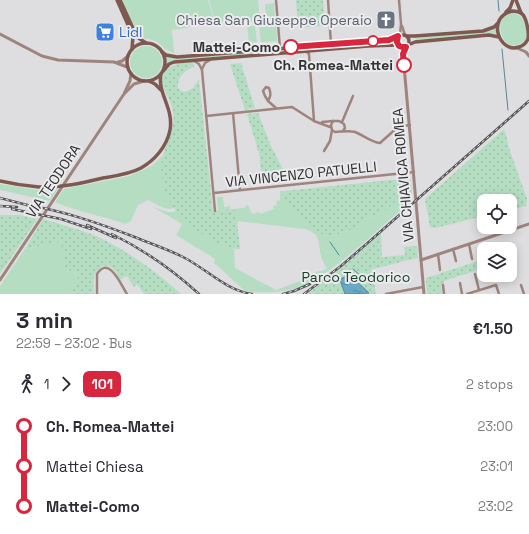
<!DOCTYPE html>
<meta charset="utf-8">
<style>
body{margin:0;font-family:"Space Grotesk",sans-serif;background:#f2f2f3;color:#2b2b33;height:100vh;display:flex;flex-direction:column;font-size:15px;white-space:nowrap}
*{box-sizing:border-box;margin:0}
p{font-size:13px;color:#7c7c81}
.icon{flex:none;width:22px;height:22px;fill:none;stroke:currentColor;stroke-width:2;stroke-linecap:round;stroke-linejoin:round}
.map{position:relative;height:294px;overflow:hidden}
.sheet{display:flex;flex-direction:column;background:#fff;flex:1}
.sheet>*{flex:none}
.badge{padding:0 8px;border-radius:6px;font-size:14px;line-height:26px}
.tools{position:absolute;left:477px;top:194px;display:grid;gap:8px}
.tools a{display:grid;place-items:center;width:40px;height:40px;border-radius:8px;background:#fff;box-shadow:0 2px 10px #0003;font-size:20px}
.map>.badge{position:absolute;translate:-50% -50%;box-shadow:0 0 0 2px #fff}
.legs{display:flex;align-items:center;gap:6px;height:44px;padding:0 16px;font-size:13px}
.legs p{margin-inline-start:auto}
.headline{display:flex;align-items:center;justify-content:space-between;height:68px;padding:0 16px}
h1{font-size:22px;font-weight:700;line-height:30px}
ul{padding:0 16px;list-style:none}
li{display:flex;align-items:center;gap:14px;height:40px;font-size:15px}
li i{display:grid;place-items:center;width:6px;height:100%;margin:0 5px;background:currentColor}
li i::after{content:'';width:10px;height:10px;margin:-5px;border:3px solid;border-radius:50%;background:#fff}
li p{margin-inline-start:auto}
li:first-child i{background:linear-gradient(#0000 50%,currentColor 0)}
li:last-child i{background:linear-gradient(currentColor 50%,#0000 0)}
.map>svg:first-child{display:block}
.grass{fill:#b4ddc2}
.park{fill:url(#park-dots)}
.water{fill:url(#water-ripples);stroke:#598599}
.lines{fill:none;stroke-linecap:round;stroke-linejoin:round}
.stream{stroke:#598599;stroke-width:1}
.minor{stroke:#9e847d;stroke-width:2.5}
.tertiary{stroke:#9e847d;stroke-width:3}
.secondary{stroke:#7e594f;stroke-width:3.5}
.rail-casing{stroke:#575759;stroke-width:2.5}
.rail{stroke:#ebebee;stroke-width:1;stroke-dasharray:3;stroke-linecap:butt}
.line-1-casing{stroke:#fff;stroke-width:9}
.line-1{stroke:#d7263d;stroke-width:6}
.stop-1-dot{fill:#fff;stroke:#d7263d;stroke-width:2}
.labels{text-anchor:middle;stroke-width:4;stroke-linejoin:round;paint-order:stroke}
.worship-label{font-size:14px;fill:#5b616d;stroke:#ebebee;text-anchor:end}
.shop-label{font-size:14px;fill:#366cbe;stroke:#ebebee;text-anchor:start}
.stop-label{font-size:14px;font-weight:bold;fill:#323233;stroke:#ebebee;text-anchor:end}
.street-label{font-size:14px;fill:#323233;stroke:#ebebee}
.park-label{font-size:14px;fill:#174129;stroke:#ebebee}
</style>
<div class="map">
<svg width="529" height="294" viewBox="0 0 529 294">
<defs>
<pattern id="park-dots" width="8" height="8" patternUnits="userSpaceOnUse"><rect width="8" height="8" fill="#b4ddc2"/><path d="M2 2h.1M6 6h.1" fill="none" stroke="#9bbea7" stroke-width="1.8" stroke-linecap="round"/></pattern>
<pattern id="water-ripples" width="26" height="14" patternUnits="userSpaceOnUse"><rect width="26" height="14" fill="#6aa9c5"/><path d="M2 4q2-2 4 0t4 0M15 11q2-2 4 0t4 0" fill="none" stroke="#588aa1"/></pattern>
</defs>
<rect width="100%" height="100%" fill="#dedee1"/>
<g class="grass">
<path d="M122,0H208L215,23L172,30L174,53L165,49L159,43L153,40L144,38L139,35L127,12Z"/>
<path d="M209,0H258L260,21L216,24Z"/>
<path d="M274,3L275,19L266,20L265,4Z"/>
<path d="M511,13C523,13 529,27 526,38C522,46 510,48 505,41C503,39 502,36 501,32C499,22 501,17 511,13Z"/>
<path d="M276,24L277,41L261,42L259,25Z"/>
<path d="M247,26H255L257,42L249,43Z"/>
<path d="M496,26L497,34L416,40L415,38L484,32Z"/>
<circle cx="146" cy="62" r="16"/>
<path d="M300,48V50L174,60L166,63V56L176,58Z"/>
<path d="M163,155L162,161L174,208C165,211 156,204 148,200L138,205L131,221L126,224C103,216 78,212 55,202L64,189L130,176L153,165Z"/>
<path d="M0,184L37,190L58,189L50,201L0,190Z"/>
<path d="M412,186V202L411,201C378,229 344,264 306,285C291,292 262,294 246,291C239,287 222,269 214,263L215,259L176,235L182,224L153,207L168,212H174L176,210C193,228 211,241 234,249L235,268L276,290L305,279L318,271H322L327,268C325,265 323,262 322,259C317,245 323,233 304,229L237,221L235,210L218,211L217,197H223L224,207L230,206V209L245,208V206L248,205L252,214L259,212L260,214L274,209L273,206L277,205L276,202L280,200V191H284V202L310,228L325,236L335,235L348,231L358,226L371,216L375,217L386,210Z"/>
<path d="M61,241L65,268L79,275L70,294H0V286L25,249Z"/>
</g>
<g class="park">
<path d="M296,0H323L325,26L298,28Z"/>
<path d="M193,62L194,67C185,70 177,77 178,87L180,90L185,92L193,88L199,79L213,211L236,210L240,249C217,249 180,221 169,200C163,189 161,175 162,162C164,144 176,133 173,112C172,99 157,84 164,72C170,63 184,63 193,62Z"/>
<path d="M241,63L255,108L245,110L230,64Z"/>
<path d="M258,113L271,146L288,179L262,181L259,151H257V146L247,114Z"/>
<path d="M503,130L505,131L509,148L527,199L526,206L510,210V201H484V216L435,228L430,227L425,199Z"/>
<path d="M410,178L412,186L386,210L381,213L375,217L371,216L358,226L348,231L335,235L325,236L310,228L284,202V191Z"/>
<path d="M0,215H18L38,218L0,274Z"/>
<path d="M43,219C59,224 75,228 91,234C121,246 157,272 181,294H144L137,284L134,287L127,276L120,280C118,277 116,272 113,269C105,261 95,270 94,277C93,283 94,289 94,294H70L79,275L65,268L61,241L25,249Z"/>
<path d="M381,233L382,257L405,255L404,247L417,246L418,258C402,261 388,266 372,269L376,294H307L347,263Z"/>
<path d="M484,259V268L444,281V284L441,285L442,294H427L426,278Z"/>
</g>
<path class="water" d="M349,274L369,293L345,294L340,280Z"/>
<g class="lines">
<g class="stream">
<path d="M498,0L499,11"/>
<path d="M502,49L508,110"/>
<path d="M330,242L339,255"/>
<path d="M353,269L371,285"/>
</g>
<g class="minor">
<path d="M276,0L280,48"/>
<path d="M328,0L331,44"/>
<path d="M399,0L401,24L400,35"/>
<path d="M402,26L405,35"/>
<path d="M306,51L309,54L314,121"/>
<path d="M194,61L199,64L202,70L215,211"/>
<path d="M202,69L205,63L210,60"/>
<path d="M268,101L265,96L263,91L266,87L269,88C271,93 271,96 268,101L276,108"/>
<path d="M233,113L240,190"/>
<path d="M206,116L292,107L314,121L330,127"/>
<path d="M322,122L333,121"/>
<path d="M342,122L353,96"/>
<path d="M343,131L345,128L344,124L339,121H333L331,125L332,130L335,132C341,132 348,130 355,132C363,135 371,142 380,143L398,127L410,125"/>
<path d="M324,151L330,141L332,130"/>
<path d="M214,193L414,172"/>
<path d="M469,244L472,259"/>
<path d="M453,249L456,261"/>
<path d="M438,254L440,270"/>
<path d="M475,274L479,290"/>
<path d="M460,283L462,294"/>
<path d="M443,285L444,294"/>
<path d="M521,285L524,294"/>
<path d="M97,294V274C109,255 121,285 127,294"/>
<path d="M386,294L423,287"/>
<path d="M467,294L496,285L499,294"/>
</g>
<g class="tertiary">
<path d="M0,34L42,56L58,60L114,62L127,67"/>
<path d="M400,47L403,54L424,294"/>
<path d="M517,48L526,52L529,56"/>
<path d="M118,62L122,61L128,56"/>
<path d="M125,93L134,84L144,81"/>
<path d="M421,260L529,224"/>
<path d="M0,280L124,94L130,81L131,73"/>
</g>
<g class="secondary">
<path d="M117,0L133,36L132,49"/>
<path d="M120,0L137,37L146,43"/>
<path d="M516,0L521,13"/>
<path d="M512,11C515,11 519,12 521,13C527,17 529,33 528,39C526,43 523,46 519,47C499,54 486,17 512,11Z"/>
<path d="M506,12L510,8L513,0"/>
<circle cx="403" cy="41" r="6"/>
<path d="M407,36H415L483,31L494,27L498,23"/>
<circle cx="146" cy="62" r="19"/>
<path d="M408,45L415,42L489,35L499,37"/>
<path d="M162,52L166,55L177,57L389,40L398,36"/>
<path d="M163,71L169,64L174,62L368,46L398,45"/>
<path d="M149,81L155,84L161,90"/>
<path d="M0,181C13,184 26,186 39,187C61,188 82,183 103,178C115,176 130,174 141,168C155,160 167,146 170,130C174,108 157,93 161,74"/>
</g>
<g class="rail-casing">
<g id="rail">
<path d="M0,198L31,206"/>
<path d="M27,205C64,211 98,223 132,236C149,243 167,249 183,257C207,269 225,290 252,294"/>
<path d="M0,206L17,207"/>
<path d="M12,209L61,219L91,229"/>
<path d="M87,225L116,238"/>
<path d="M112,234C144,250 173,270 199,294"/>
<path d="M283,294L294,291L310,284"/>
<path d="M304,294L341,266L371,240L529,101"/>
</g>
</g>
<use href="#rail" class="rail"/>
</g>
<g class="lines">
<g class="line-1-casing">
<path id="line-1" d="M291,47L389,40L398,36L397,42L399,46L402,47H406L403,54L404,65"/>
</g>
<use href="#line-1" class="line-1"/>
</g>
<defs>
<g id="church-square" transform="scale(1)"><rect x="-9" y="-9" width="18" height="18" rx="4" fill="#6b7280" stroke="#ebebee"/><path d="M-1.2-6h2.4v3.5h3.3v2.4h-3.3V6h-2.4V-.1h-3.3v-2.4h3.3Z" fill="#fff"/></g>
<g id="supermarket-square" transform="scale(1)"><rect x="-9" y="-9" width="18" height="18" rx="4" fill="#3f7fe0" stroke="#ebebee"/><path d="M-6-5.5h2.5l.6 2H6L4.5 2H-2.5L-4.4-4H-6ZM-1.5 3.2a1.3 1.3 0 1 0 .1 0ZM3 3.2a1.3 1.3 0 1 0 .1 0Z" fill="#fff"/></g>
</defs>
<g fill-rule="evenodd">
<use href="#church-square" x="386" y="20"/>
<use href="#supermarket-square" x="105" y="32"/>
</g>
<g class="stop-1-dot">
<circle cx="373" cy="41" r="5"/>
<circle cx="291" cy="47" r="7"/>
<circle cx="404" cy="65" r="7"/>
</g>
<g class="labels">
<g class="worship-label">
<text x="372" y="25">Chiesa San Giuseppe Operaio</text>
</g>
<g class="shop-label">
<text x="119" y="37">Lidl</text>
</g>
<g class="stop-label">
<text x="280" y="52">Mattei-Como</text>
<text x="393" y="70">Ch. Romea-Mattei</text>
</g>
<g class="street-label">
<text transform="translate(301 174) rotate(-6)" y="5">VIA VINCENZO PATUELLI</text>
<text transform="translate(403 175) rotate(-95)" y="5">VIA CHIAVICA ROMEA</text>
<text transform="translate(53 181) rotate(-56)" y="5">VIA TEODORA</text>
</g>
<g class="park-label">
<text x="356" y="282">Parco Teodorico</text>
</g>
</g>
</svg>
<div class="tools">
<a><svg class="icon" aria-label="locate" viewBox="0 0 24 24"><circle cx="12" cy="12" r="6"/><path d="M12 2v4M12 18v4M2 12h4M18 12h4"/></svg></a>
<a><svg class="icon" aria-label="layers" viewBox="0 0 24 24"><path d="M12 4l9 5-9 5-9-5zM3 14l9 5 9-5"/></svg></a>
</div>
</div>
<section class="sheet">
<div class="headline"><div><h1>3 min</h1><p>22:59 – 23:02 · Bus</p></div><b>€1.50</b></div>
<div class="legs"><svg class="icon" aria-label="walk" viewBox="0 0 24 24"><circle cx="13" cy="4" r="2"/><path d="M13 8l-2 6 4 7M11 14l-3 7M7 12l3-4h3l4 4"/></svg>1<svg class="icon" aria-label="forward" viewBox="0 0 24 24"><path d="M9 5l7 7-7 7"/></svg><b class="badge" style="background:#d7263d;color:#fff">101</b><p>2 stops</p></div>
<ul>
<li><i style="color:#d7263d"></i><b>Ch. Romea-Mattei</b><p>23:00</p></li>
<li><i style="color:#d7263d"></i><span>Mattei Chiesa</span><p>23:01</p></li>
<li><i style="color:#d7263d"></i><b>Mattei-Como</b><p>23:02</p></li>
</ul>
</section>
